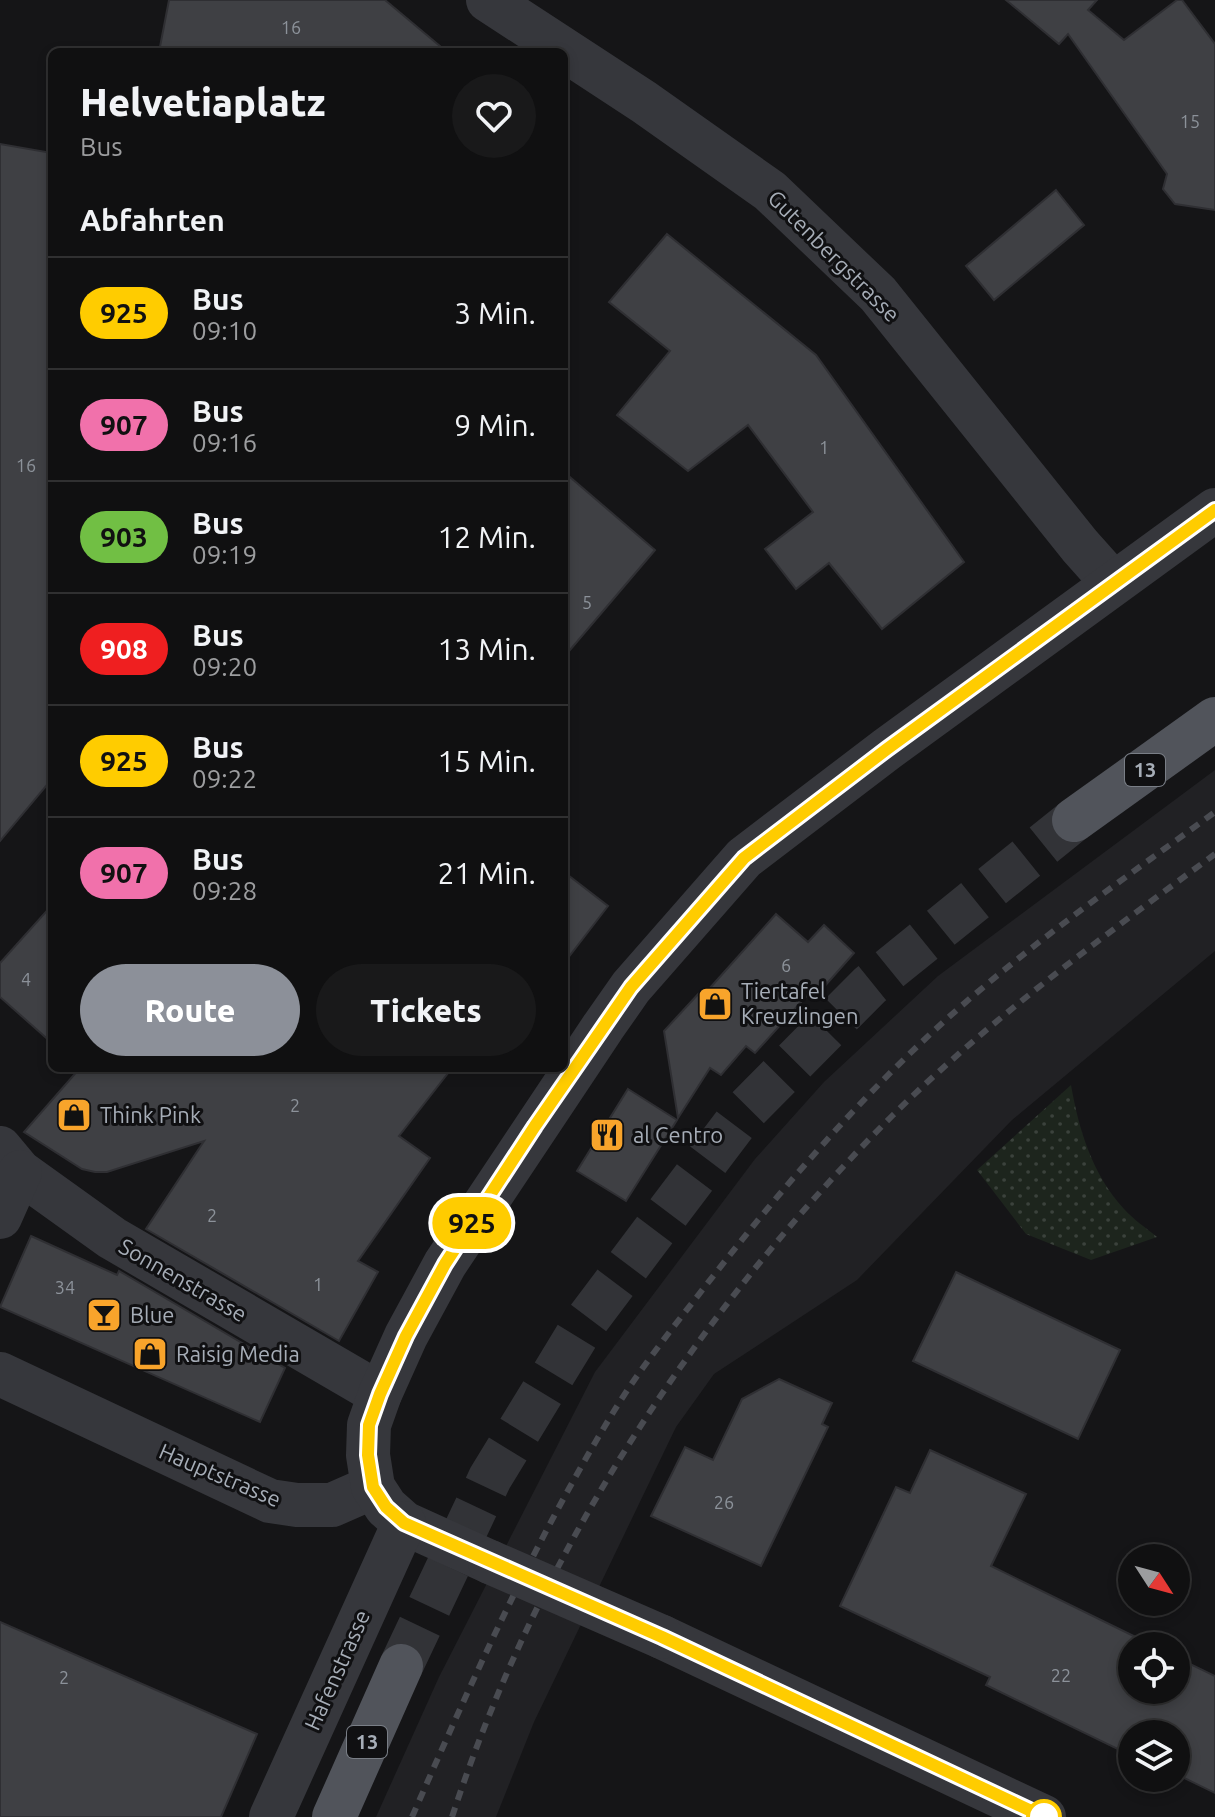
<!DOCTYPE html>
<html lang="de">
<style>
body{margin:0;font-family:Ubuntu,sans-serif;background:#19191a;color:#f1f3f6;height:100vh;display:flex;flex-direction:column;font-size:30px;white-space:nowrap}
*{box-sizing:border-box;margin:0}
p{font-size:26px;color:#9c9d9f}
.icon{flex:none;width:44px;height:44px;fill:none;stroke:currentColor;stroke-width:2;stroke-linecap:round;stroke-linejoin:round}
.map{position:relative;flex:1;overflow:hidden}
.details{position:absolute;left:48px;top:48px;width:520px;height:1024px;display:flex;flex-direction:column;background:#101011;border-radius:12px;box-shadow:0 4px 12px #0003,0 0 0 2px #303031}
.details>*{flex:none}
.badge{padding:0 16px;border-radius:26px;font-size:28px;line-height:52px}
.needle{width:52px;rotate:126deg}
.controls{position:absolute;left:1118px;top:1544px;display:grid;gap:16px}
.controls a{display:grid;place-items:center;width:72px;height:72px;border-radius:50%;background:#101011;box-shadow:0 4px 12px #0003,0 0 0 2px #303031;font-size:40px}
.map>.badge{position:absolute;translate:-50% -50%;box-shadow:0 0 0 4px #fff}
h2{padding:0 32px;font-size:30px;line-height:72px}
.round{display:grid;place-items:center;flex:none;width:84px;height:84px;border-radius:42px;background:#19191a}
.summary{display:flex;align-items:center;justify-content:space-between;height:136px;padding:0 32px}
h1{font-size:38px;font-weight:800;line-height:60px}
.button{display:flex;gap:16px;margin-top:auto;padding:16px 32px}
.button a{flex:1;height:92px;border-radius:48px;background:#8c9099;color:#fff;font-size:32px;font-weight:800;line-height:92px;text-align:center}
.button a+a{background:#19191a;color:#f1f3f6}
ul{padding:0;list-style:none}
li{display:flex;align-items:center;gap:24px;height:112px;padding:0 32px;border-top:2px solid #303031}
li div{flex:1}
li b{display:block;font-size:30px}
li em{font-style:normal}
li .badge{min-width:88px;font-weight:700;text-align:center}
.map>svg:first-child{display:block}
.built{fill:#212124}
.park{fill:url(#park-dots)}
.building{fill:#3f4044;stroke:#2f2f33;stroke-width:2}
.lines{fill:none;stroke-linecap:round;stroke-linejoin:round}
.major-tunnel{stroke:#323337;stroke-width:44;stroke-dasharray:44 22;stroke-linecap:butt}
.minor{stroke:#36373c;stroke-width:44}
.major{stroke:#51545b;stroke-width:44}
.rail{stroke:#494b51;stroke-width:6;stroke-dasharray:10 8;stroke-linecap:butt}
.minor-bridge{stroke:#36373c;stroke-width:44}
.line-casing{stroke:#fff;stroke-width:18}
.line{stroke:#fc0;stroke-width:12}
.stop-dot{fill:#fff;stroke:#fc0;stroke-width:4}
.labels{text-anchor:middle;stroke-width:6;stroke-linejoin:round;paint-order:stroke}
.number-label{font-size:18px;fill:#8c929a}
.shield{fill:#101012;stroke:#797e86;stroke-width:2}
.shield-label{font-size:20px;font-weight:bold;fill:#a6adb7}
.street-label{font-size:22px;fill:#a6adb7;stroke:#101012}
.poi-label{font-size:22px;fill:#a6adb7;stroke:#101012;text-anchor:start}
</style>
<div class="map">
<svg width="1215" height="1817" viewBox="0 0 1215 1817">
<defs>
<pattern id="park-dots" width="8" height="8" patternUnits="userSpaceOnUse" patternTransform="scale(2)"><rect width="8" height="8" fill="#1d251d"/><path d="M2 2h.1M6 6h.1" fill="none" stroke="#3b423c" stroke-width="1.8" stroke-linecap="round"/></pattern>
</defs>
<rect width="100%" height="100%" fill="#151517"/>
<path class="built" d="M1215,770V951L1012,1120L857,1280L714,1374L676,1427L534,1722L496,1817H376L439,1677L595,1372L755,1159L824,1082L938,976Z"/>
<path class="park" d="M1071,1085C1079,1130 1092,1174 1124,1209C1133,1219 1146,1228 1157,1237L1091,1260L1026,1234L977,1170Z"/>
<g class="building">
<path d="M169,0H385L447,52H159Z"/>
<path d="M1006,0H1097L1088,10L1124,40L1177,0H1182L1215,44V210L1175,204L1163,189L1167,174L1068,34L1059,44Z"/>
<path d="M0,144L52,153V779L0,841Z"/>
<path d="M1056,190L1084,225L994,300L966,266Z"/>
<path d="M667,234L816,355L964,562L882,629L829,563L796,589L765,549L813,512L748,425L688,471L617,415L670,351L609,302Z"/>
<path d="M564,472L655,550L564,657Z"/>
<path d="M564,872L608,906L564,963Z"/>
<path d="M52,905V1043L0,997V963Z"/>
<path d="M776,914L808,942L824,925L854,953L816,996L811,991L755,1053L746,1046L721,1075L710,1068L678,1118L664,1031L701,991L709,989Z"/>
<path d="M80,1068H452L399,1136L430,1158L358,1261L378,1272L339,1341L146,1229L204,1141L107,1172H95L82,1169L24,1132Z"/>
<path d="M628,1089L677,1120L626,1201L577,1171Z"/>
<path d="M31,1236L117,1275L119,1271L285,1368L260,1422L0,1307Z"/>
<path d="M956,1272L1120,1350L1078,1439L913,1361Z"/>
<path d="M779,1379L832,1403L822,1424L828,1427L761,1566L651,1516L685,1447L713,1460L742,1399Z"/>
<path d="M930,1450L1026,1494L991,1566L1154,1646H1132V1690H1176V1657L1215,1676V1793L1176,1774V1734H1132V1756L986,1685L990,1677L840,1606L896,1487L910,1493Z"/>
<path d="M0,1622L257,1734L221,1817H0Z"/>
</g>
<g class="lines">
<path class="major-tunnel" d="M401,1666L490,1478L584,1324L743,1113L870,985L1074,820"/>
<g class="minor">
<path d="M488,0L644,102L770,191L878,294L1080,546L1113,583"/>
<path d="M0,1148L20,1172L112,1238L380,1394"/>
<path d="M0,1217L20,1172"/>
<path d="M0,1374L270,1501L297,1505H332L373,1487"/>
<path d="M490,1562L404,1523L386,1507L373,1487L368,1455L369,1425L380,1394L406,1336L445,1264L603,1027L631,987L744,858L887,749L1215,510"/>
<path d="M662,1637L1044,1817"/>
<path d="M271,1817L404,1523"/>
</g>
<g class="major">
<path d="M1074,820L1215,719"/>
<path d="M334,1817L401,1666"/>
</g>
<g class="rail">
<path d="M412,1817C473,1678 535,1540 614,1411C641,1367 675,1325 707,1284C781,1189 860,1097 950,1016C1033,942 1125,878 1215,812"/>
<path d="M452,1817C538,1553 697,1311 893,1115C991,1018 1104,936 1215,854"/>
</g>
<path class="minor-bridge" d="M490,1562L662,1637"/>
</g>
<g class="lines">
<g class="line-casing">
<path id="line" d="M1044,1817L662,1637L404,1523L386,1507L373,1487L368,1455L369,1425L380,1394L406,1336L445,1264L535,1126L631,987L744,858L887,749L1215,510"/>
</g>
<use href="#line" class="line"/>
</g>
<defs>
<g id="shop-square" transform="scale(1.8)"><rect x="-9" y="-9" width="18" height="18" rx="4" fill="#f8a42b" stroke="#101012"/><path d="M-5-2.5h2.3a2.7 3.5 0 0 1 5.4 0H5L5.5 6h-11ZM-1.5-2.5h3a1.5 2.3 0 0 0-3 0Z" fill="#111"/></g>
<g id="restaurant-square" transform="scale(1.8)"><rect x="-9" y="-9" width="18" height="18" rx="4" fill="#f8a42b" stroke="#101012"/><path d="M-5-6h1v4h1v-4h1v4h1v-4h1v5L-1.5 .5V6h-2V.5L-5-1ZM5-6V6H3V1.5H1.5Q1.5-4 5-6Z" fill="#111"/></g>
<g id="bar-square" transform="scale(1.8)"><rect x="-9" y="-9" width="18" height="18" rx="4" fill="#f8a42b" stroke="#101012"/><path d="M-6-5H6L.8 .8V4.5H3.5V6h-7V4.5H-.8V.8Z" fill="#111"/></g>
</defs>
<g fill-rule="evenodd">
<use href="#shop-square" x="715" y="1004"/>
<use href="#shop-square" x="74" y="1115"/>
<use href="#restaurant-square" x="607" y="1135"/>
<use href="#bar-square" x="104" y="1315"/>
<use href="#shop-square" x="150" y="1354"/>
</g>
<circle class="stop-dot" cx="1044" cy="1817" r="16"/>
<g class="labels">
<g class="number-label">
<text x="291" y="34">16</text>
<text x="1190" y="128">15</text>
<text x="824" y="454">1</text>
<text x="26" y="472">16</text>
<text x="587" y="609">5</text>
<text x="786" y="972">6</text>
<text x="26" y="986">4</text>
<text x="295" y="1112">2</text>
<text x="212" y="1222">2</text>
<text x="318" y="1291">1</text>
<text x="65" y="1294">34</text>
<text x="724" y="1509">26</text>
<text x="1061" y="1682">22</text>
<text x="64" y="1684">2</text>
</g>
<g class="shield">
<rect x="1125" y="754" width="40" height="32" rx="6"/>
<rect x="347" y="1726" width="40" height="32" rx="6"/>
</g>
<g class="shield-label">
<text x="1145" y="777">13</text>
<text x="367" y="1749">13</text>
</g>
<g class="street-label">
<text transform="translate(834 256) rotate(45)" y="8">Gutenbergstrasse</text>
<text transform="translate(183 1280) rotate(30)" y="8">Sonnenstrasse</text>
<text transform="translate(220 1475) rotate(23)" y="8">Hauptstrasse</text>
<text transform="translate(337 1670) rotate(-66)" y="8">Hafenstrasse</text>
</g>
<g class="poi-label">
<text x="741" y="999">Tiertafel<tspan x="741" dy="25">Kreuzlingen</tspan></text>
<text x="100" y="1123">Think Pink</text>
<text x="633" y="1143">al Centro</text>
<text x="130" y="1323">Blue</text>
<text x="176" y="1362">Raisig Media</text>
</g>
</g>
</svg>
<div class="controls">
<a><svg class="needle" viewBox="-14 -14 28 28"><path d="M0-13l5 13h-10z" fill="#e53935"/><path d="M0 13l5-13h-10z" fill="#9c9d9f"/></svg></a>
<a><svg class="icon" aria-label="locate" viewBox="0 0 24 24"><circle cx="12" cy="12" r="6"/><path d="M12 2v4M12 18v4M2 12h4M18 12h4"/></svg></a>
<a><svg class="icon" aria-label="layers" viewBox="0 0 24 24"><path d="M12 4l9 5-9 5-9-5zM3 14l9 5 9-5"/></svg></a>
</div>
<b class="badge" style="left:472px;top:1223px;background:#fc0;color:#111">925</b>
<section class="details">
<div class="summary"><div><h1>Helvetiaplatz</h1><p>Bus</p></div><a class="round"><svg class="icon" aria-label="heart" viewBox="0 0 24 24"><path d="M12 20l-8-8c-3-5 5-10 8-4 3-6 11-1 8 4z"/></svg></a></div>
<h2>Abfahrten</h2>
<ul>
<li><span class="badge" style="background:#fc0;color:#111">925</span><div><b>Bus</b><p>09:10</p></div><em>3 Min.</em></li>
<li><span class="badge" style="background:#f171ab;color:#111">907</span><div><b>Bus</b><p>09:16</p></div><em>9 Min.</em></li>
<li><span class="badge" style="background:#71bf44;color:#111">903</span><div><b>Bus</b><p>09:19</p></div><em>12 Min.</em></li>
<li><span class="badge" style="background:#ef1f20;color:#fff">908</span><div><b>Bus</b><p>09:20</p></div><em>13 Min.</em></li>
<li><span class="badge" style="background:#fc0;color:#111">925</span><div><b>Bus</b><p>09:22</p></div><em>15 Min.</em></li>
<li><span class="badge" style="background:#f171ab;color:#111">907</span><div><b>Bus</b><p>09:28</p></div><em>21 Min.</em></li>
</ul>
<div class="button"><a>Route</a><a>Tickets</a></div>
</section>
</div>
